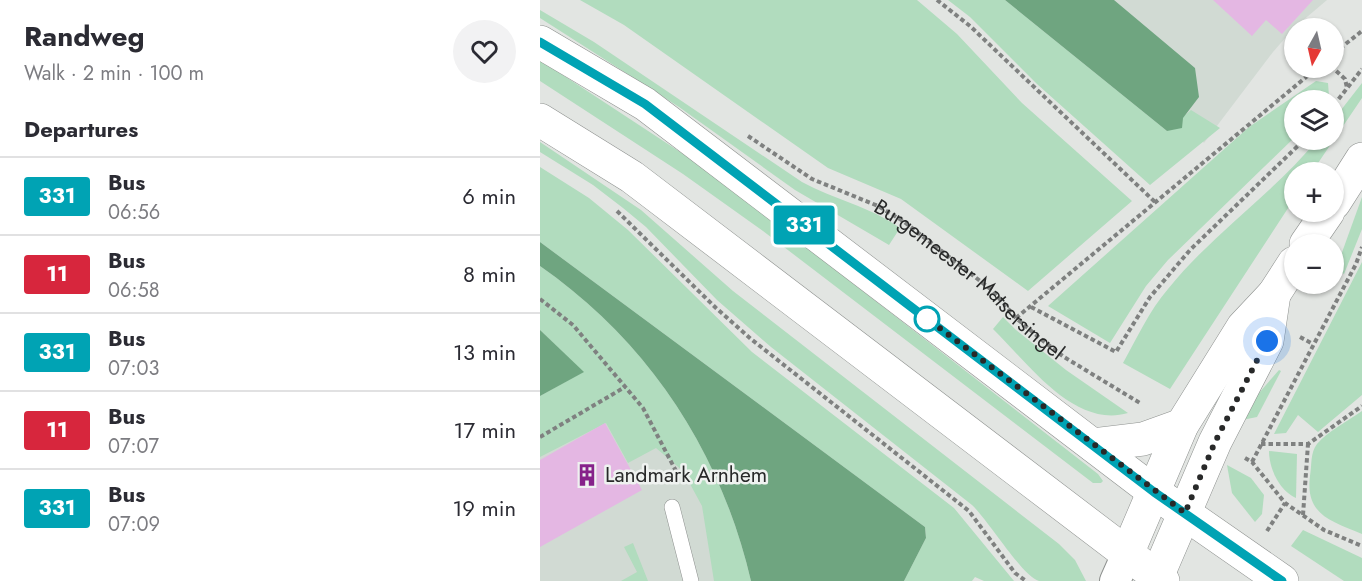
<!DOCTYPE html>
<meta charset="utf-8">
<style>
body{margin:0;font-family:Jost,sans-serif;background:#f2f2f3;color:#2b2b33;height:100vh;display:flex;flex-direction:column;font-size:22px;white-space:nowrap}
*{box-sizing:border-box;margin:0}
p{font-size:20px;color:#7c7c81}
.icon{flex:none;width:33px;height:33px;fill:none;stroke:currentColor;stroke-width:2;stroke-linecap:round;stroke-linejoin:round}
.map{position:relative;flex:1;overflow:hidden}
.side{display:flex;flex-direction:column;background:#fff;width:540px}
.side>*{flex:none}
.badge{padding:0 12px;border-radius:4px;font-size:21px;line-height:39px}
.needle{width:39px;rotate:188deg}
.buttons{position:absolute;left:744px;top:18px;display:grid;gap:12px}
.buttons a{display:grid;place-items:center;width:60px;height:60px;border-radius:50%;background:#fff;box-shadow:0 2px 4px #0004;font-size:30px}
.you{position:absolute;width:30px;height:30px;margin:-15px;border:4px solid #fff;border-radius:50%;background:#1a73e8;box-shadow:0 0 0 9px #1a73e833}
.map>.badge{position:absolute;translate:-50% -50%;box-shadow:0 0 0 3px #fff}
h2{padding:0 24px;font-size:22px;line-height:54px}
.round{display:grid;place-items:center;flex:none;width:63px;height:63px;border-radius:32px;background:#f2f2f3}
.head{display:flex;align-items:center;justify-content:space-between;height:102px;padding:0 24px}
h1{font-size:28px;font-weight:700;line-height:45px}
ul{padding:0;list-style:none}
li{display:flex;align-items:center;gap:18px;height:78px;padding:0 24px;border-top:2px solid #e1e1e2}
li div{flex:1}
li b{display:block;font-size:22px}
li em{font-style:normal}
li .badge{min-width:66px;font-weight:700;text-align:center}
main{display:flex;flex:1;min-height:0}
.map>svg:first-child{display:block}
.built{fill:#d1dad3}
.green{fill:#b1dcbe}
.water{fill:#6fa580}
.building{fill:#e4b7e3}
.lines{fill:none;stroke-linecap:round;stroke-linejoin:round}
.service-casing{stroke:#8e918f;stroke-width:16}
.minor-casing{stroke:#8e918f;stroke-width:32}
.tertiary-casing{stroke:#8e918f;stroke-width:34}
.secondary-casing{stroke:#8e918f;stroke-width:34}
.path{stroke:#7f8180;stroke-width:4;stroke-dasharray:4.5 3;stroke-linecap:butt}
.service{stroke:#fff;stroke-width:15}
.minor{stroke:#fff;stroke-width:30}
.tertiary{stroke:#fff;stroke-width:33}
.secondary{stroke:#fff;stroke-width:33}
.line-casing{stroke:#fff;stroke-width:14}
.line{stroke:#00a3b4;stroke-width:9}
.walk{stroke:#282929;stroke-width:6;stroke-dasharray:0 10.8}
.stop-dot{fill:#fff;stroke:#00a3b4;stroke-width:3}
.labels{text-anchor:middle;stroke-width:5;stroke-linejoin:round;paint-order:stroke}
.street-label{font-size:21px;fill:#282929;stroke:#eff2f0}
.poi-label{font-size:21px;fill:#282929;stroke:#eff2f0;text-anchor:start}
</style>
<main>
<section class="side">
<div class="head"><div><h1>Randweg</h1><p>Walk · 2 min · 100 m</p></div><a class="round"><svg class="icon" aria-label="heart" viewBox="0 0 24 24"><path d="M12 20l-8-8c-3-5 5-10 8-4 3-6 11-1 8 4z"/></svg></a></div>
<h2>Departures</h2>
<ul>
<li><span class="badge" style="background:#00a3b4;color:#fff">331</span><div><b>Bus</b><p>06:56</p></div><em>6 min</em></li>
<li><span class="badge" style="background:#d7263d;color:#fff">11</span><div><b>Bus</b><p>06:58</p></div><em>8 min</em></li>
<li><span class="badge" style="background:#00a3b4;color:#fff">331</span><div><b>Bus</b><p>07:03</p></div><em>13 min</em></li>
<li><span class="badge" style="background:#d7263d;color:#fff">11</span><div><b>Bus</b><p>07:07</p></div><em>17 min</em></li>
<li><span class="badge" style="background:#00a3b4;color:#fff">331</span><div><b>Bus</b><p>07:09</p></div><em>19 min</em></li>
</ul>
</section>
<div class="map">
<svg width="822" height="581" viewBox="0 0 822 581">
<rect width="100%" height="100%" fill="#e2e5e2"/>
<g class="built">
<path d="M548,0H787L754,28L733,52L664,143Z"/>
<path d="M0,288L140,436L187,581H0Z"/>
</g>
<g class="green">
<path d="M40,0H377L417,34L482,103L592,201L488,291L361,199L288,168L84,25Z"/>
<path d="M408,0H465L627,131L651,110L680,128L610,185L497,84L430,17Z"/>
<path d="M0,10L54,42L262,182C293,199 331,207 360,228L349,245L255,190L139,107L0,18Z"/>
<path d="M0,60L166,169L558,474L563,481L561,483H553L223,231L143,174L0,81Z"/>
<path d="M776,81L788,83L789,96L786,100H754V138L628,260L606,286L570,343L508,306L709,127Z"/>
<path d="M822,83V98L772,172H754V199L630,389L583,363C597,338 609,311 628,289C672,234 733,194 777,140H794V119Z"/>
<path d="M0,142L101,210L193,291L519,544L535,560L546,581C532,581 513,581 499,581C482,576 449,521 432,505L231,347L177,300L106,227L83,208L53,185L0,152Z"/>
<path d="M0,167L49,198L88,230L212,352L414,508L474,581H444L435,577L432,581H364L386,538L385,527L0,242Z"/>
<path d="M822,197V229L804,274L796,269Z"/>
<path d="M822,262V395L778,432L758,415L746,433L734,434Z"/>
<path d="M0,266C109,342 181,452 211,581H174L162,506L143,471L116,448L88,463L66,423L0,457V396L43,372L0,330Z"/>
<path d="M463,317L476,330L526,370L588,413C534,429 488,363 453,329Z"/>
<path d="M739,370L741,371L717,417L702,420L706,408Z"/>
<path d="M822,411V534C791,521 765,515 770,476C772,465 770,453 777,444C788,431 808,421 822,411Z"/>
<path d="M729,451L757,454L756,498C739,491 729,468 729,451Z"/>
<path d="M687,465L711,478L724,495L722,514L715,522L692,493Z"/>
<path d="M763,530L822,558V581H804L751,546Z"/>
<path d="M93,543L108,581H81L97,572L84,547Z"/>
</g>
<g class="water">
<path d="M465,0H574L655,68L659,97L643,118L642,128L627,131Z"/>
<path d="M0,242L385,527L386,538L364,581H211C181,452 109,342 0,266Z"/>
<path d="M0,330L44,372L0,396Z"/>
</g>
<g class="building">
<path d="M673,0H773L742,34L726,20L712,36Z"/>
<path d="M65,423L102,490L0,547V460Z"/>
</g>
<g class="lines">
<g class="service-casing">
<path id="service" d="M132,507L151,581"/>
</g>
<g class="minor-casing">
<path id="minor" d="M575,581L587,554"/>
</g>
<g class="tertiary-casing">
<g id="tertiary">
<path d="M794,203L822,159"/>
<path d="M766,244L788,212"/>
<path d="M587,554L642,425L703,327L734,294L754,263"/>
<path d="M617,577L675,442L727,341L734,294"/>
</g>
</g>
<g class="secondary-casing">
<g id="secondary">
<path d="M0,42L105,104L614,492L742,581"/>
<path d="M0,120L92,177L623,581"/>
<path d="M553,445L603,439L642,425"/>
</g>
</g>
<g class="path">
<path d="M397,0L430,26L615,202"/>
<path d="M794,53L822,31"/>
<path d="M775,70L793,68L805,79L807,88"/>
<path d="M794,105L822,69"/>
<path id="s1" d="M208,136L272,179L338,206L363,221L453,291L476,318L502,340L524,357L600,403"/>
<path d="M77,211L176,308L211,339L429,511L475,573L486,581"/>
<path d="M0,299L33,325L103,408L137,473L136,483"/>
<path d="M491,307L576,352L610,297L650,250L764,140"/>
<path d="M476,318L777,68"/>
<path d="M760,337L773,344"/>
<path d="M0,437L85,387"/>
<path d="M721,444H768L822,406"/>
<path d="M705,458L712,462L745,503L784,530L822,546"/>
<path d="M712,462L816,264L822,247"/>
<path d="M763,515L768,444"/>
<path d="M727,531L745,503"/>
</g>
<use href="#service" class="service"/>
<use href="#minor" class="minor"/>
<use href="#tertiary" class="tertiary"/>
<use href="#secondary" class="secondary"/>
</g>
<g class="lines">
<g class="line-casing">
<path id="line" d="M0,42L105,104L614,492L742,581"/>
</g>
<use href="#line" class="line"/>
<path class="walk" d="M387,319L385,317L645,513L675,442L727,341"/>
</g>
<defs>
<g id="building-bare" transform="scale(1.8)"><path d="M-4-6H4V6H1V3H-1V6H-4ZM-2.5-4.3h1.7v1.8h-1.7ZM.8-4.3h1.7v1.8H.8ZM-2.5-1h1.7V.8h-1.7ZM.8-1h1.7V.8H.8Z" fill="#86228a" stroke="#eff2f0" stroke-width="2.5" paint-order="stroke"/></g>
</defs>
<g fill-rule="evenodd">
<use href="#building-bare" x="47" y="475"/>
</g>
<circle class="stop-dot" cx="387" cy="319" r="12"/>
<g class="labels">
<g class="street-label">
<text dy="7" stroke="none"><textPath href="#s1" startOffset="266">Burgemeester Matsersingel</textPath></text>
</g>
<g class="poi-label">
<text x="65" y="482">Landmark Arnhem</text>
</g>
</g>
</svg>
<div class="buttons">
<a><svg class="needle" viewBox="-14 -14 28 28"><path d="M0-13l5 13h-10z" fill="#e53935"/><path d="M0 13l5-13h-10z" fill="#7c7c81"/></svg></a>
<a><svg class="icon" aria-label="layers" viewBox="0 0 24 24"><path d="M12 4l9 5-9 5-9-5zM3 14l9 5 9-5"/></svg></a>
<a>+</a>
<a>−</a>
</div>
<div class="you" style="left:727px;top:341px"></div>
<b class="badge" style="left:264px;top:225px;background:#00a3b4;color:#fff">331</b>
</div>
</main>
